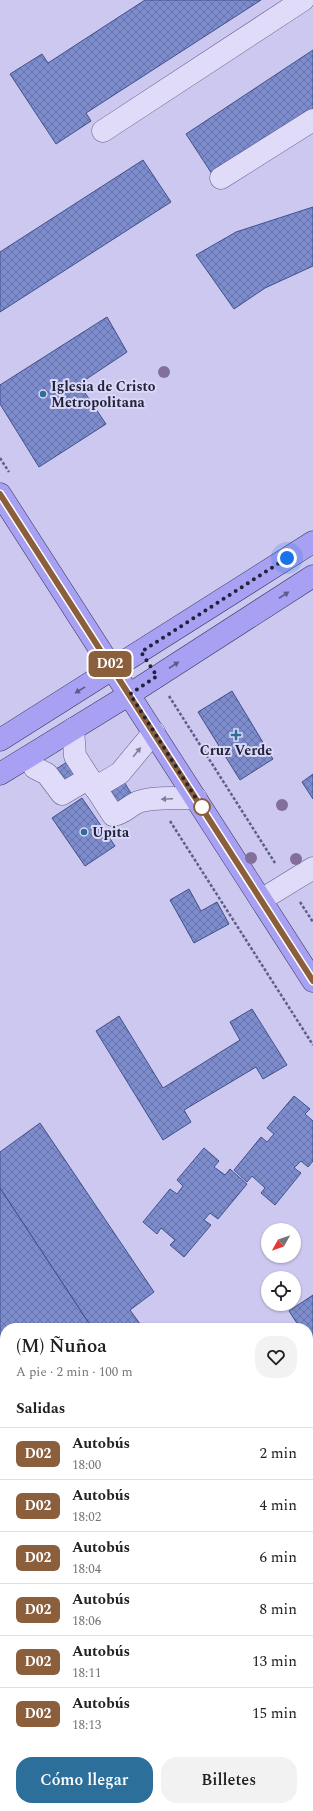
<!DOCTYPE html>
<html lang="es">
<meta charset="utf-8">
<style>
body{margin:0;font-family:Spectral,serif;background:#f2f2f2;color:#202124;height:100vh;display:flex;flex-direction:column;font-size:15px;white-space:nowrap}
*{box-sizing:border-box;margin:0}
p{font-size:13px;color:#757577}
.icon{flex:none;width:22px;height:22px;fill:none;stroke:currentColor;stroke-width:2;stroke-linecap:round;stroke-linejoin:round}
.map{position:relative;flex:1;overflow:hidden}
.sheet{position:absolute;left:0px;top:1323px;width:313px;height:488px;display:flex;flex-direction:column;background:#fff;border-radius:16px 16px 0 0;box-shadow:0 1px 3px #0004}
.sheet>*{flex:none}
.badge{padding:0 8px;border-radius:6px;font-size:14px;line-height:26px}
.needle{width:26px;rotate:230deg}
.tools{position:absolute;left:261px;top:1223px;display:grid;gap:8px}
.tools a{display:grid;place-items:center;width:40px;height:40px;border-radius:50%;background:#fff;box-shadow:0 1px 3px #0004;font-size:20px}
.you{position:absolute;width:20px;height:20px;margin:-10px;border:3px solid #fff;border-radius:50%;background:#1a73e8;box-shadow:0 0 0 6px #1a73e833}
.map>.badge{position:absolute;translate:-50% -50%;box-shadow:0 0 0 2px #fff}
h2{padding:0 16px;font-size:15px;line-height:36px}
.round{display:grid;place-items:center;flex:none;width:42px;height:42px;border-radius:16px;background:#f2f2f2}
.head{display:flex;align-items:center;justify-content:space-between;height:68px;padding:0 16px}
h1{font-size:19px;font-weight:600;line-height:30px}
.cta{display:flex;gap:8px;margin-top:auto;padding:8px 16px}
.cta a{flex:1;height:46px;border-radius:16px;background:#2c6f9b;color:#fff;font-size:16px;font-weight:600;line-height:46px;text-align:center}
.cta a+a{background:#f2f2f2;color:#202124}
ul{padding:0;list-style:none}
li{display:flex;align-items:center;gap:12px;height:52px;padding:0 16px;border-top:1px solid #e0e0e0}
li div{flex:1}
li b{display:block;font-size:15px}
li em{font-style:normal}
li .badge{min-width:44px;font-weight:700;text-align:center}
.map>svg:first-child{display:block}
.building{fill:url(#building-cross-hatch);stroke:#42508b}
.lines{fill:none;stroke-linecap:round;stroke-linejoin:round}
.minor-casing{stroke:#5c5f8b;stroke-width:23}
.major-casing{stroke:#303659;stroke-width:23}
.path{stroke:#5c5f8b;stroke-width:2.5;stroke-dasharray:3 2;stroke-linecap:butt}
.minor{stroke:#dfdbf9;stroke-width:22}
.major{stroke:#a8a0f2;stroke-width:22}
.tree{fill:#836f9c}
.oneway{fill:#5d5b8e}
.oneway2{fill:#807f9a}
.line-casing{stroke:#fff;stroke-width:9}
.line{stroke:#8b5e3c;stroke-width:6}
.walk{stroke:#20233c;stroke-width:4;stroke-dasharray:0 7.2}
.poi-dot{fill:#2c6f9b;stroke:#dbd7f6;stroke-width:1.5}
.stop-dot{fill:#fff;stroke:#8b5e3c;stroke-width:2}
.labels{text-anchor:middle;stroke-width:4;stroke-linejoin:round;paint-order:stroke}
.poi-label{font-size:14px;font-weight:bold;fill:#20233c;stroke:#dbd7f6;text-anchor:start}
</style>
<div class="map">
<svg width="313" height="1811" viewBox="0 0 313 1811">
<defs>
<pattern id="building-cross-hatch" width="8" height="8" patternUnits="userSpaceOnUse"><rect width="8" height="8" fill="#7d8ccd"/><path d="M0 0l8 8M0 8l8-8" fill="none" stroke="#6672a8"/></pattern>
</defs>
<rect width="100%" height="100%" fill="#ccc8ef"/>
<g class="building">
<path d="M145,0H261L86,113L91,121L56,144L10,74L42,54L48,63Z"/>
<path d="M313,50V113L214,177L186,134Z"/>
<path d="M143,160L171,202L0,312V252Z"/>
<path d="M313,207V266L265,288L234,309L196,255L236,232Z"/>
<path d="M107,317L127,352L79,384L106,424L39,467L0,404V385Z"/>
<path d="M232,691L273,759L240,780L198,712Z"/>
<path d="M70,760L82,778L62,791L50,773Z"/>
<path d="M313,774V799L302,782Z"/>
<path d="M120,775L135,800L114,813L99,788Z"/>
<path d="M82,798L115,846L85,866L52,818Z"/>
<path d="M189,889L201,911L217,902L229,924L194,943L170,900Z"/>
<path d="M252,1009L287,1065L263,1079L256,1067L184,1110L191,1122L163,1140L96,1031L119,1016L163,1088L240,1040L230,1022Z"/>
<path d="M294,1096L310,1109L305,1114L313,1121V1161L308,1167L301,1161L294,1168L301,1173L275,1205L261,1193L265,1188L252,1176L247,1182L234,1170L261,1137L267,1142L274,1134L267,1128Z"/>
<path d="M40,1123L154,1292L130,1310L143,1328H92L0,1188V1152Z"/>
<path d="M204,1148L219,1161L214,1167L225,1175L230,1169L247,1184L218,1219L210,1213L204,1220L211,1225L184,1257L170,1245L175,1240L161,1228L157,1234L143,1222L170,1189L177,1194L183,1186L177,1180Z"/>
<path d="M0,1188L92,1328H5V1406L0,1409Z"/>
<path d="M313,1295V1347L308,1340V1328H300L289,1311Z"/>
<path d="M5,1406V1451L0,1454V1409Z"/>
<path d="M313,1582V1649L308,1652V1585Z"/>
</g>
<g class="lines">
<g class="minor-casing">
<g id="minor">
<path d="M103,131L303,0"/>
<path d="M221,178L313,120"/>
<path d="M73,729L75,756L113,815C123,814 129,806 138,802C155,796 178,799 196,798"/>
<path d="M28,757L35,768L47,774L62,794L89,778"/>
<path d="M95,788L120,773L154,732"/>
<path d="M261,900L313,868"/>
<path d="M308,1682L313,1679"/>
<path d="M0,1723L5,1719"/>
</g>
</g>
<g class="major-casing">
<g id="major">
<path d="M0,494L313,981"/>
<path d="M0,740L313,542"/>
<path d="M0,774L130,694L313,576"/>
<path d="M0,1602L5,1610"/>
<path d="M0,1685L5,1693"/>
<path d="M77,1806L80,1811"/>
<path d="M131,1806L134,1811"/>
</g>
</g>
<g class="path">
<path d="M0,458L9,472"/>
<path d="M169,696L275,863"/>
<path d="M170,821L313,1045"/>
<path d="M300,902L313,922"/>
</g>
<use href="#minor" class="minor"/>
<use href="#major" class="major"/>
</g>
<g class="tree">
<circle cx="164" cy="372" r="6"/>
<circle cx="282" cy="805" r="6"/>
<circle cx="251" cy="858" r="6"/>
<circle cx="296" cy="859" r="6"/>
</g>
<defs><path id="oneway-solid" d="M-6-.8H1V-3.2L6.5 0L1 3.2V.8H-6Z"/></defs>
<g class="oneway">
<use href="#oneway-solid" transform="translate(284 595) rotate(-33)"/>
<use href="#oneway-solid" transform="translate(174 665) rotate(-33)"/>
<use href="#oneway-solid" transform="translate(80 690) rotate(148)"/>
</g>
<g class="oneway2">
<use href="#oneway-solid" transform="translate(137 752) rotate(-51)"/>
<use href="#oneway-solid" transform="translate(167 799) rotate(178)"/>
</g>
<g class="lines">
<g class="line-casing">
<path id="line" d="M0,494L313,981"/>
</g>
<use href="#line" class="line"/>
<path class="walk" d="M202,807L204,811L130,694L157,676L141,652L287,558"/>
</g>
<g class="poi-dot">
<circle cx="43" cy="394" r="4"/>
<path d="M234 729h4v4h4v4h-4v4h-4v-4h-4v-4h4z"/>
<circle cx="84" cy="832" r="4"/>
</g>
<circle class="stop-dot" cx="202" cy="807" r="8"/>
<g class="labels">
<g class="poi-label">
<text x="51" y="391">Iglesia de Cristo<tspan x="51" dy="16">Metropolitana</tspan></text>
<text x="236" y="755" text-anchor="middle">Cruz Verde</text>
<text x="92" y="837">Upita</text>
</g>
</g>
</svg>
<div class="tools">
<a><svg class="needle" viewBox="-14 -14 28 28"><path d="M0-13l5 13h-10z" fill="#e53935"/><path d="M0 13l5-13h-10z" fill="#757577"/></svg></a>
<a><svg class="icon" aria-label="locate" viewBox="0 0 24 24"><circle cx="12" cy="12" r="6"/><path d="M12 2v4M12 18v4M2 12h4M18 12h4"/></svg></a>
</div>
<div class="you" style="left:287px;top:558px"></div>
<b class="badge" style="left:110px;top:664px;background:#8b5e3c;color:#fff">D02</b>
<section class="sheet">
<div class="head"><div><h1>(M) Ñuñoa</h1><p>A pie · 2 min · 100 m</p></div><a class="round"><svg class="icon" aria-label="heart" viewBox="0 0 24 24"><path d="M12 20l-8-8c-3-5 5-10 8-4 3-6 11-1 8 4z"/></svg></a></div>
<h2>Salidas</h2>
<ul>
<li><span class="badge" style="background:#8b5e3c;color:#fff">D02</span><div><b>Autobús</b><p>18:00</p></div><em>2 min</em></li>
<li><span class="badge" style="background:#8b5e3c;color:#fff">D02</span><div><b>Autobús</b><p>18:02</p></div><em>4 min</em></li>
<li><span class="badge" style="background:#8b5e3c;color:#fff">D02</span><div><b>Autobús</b><p>18:04</p></div><em>6 min</em></li>
<li><span class="badge" style="background:#8b5e3c;color:#fff">D02</span><div><b>Autobús</b><p>18:06</p></div><em>8 min</em></li>
<li><span class="badge" style="background:#8b5e3c;color:#fff">D02</span><div><b>Autobús</b><p>18:11</p></div><em>13 min</em></li>
<li><span class="badge" style="background:#8b5e3c;color:#fff">D02</span><div><b>Autobús</b><p>18:13</p></div><em>15 min</em></li>
</ul>
<div class="cta"><a>Cómo llegar</a><a>Billetes</a></div>
</section>
</div>
